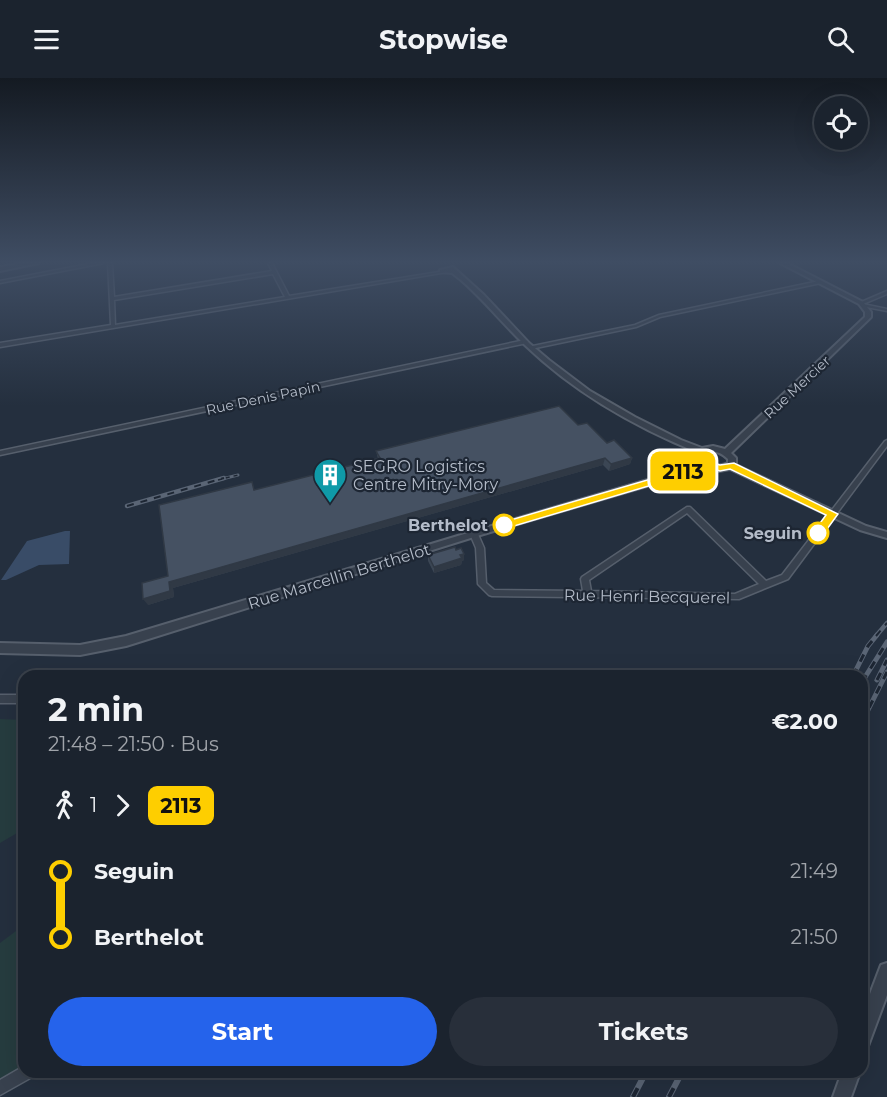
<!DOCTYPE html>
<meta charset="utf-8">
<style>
body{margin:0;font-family:Montserrat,sans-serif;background:#282f3a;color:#f1f3f6;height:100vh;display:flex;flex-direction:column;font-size:22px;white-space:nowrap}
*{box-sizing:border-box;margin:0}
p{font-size:20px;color:#a0a4aa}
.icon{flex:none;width:33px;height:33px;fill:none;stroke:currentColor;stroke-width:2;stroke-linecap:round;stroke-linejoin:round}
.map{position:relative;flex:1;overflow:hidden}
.drawer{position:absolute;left:18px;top:592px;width:850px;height:408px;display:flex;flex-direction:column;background:#1b232e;border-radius:18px;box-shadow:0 6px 24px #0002,0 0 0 2px #39404a}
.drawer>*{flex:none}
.badge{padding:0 12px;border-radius:9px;font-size:21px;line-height:39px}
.tools{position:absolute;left:814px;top:18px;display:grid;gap:12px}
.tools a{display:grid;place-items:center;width:54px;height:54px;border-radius:50%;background:#1b232e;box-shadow:0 6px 24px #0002,0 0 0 2px #39404a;font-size:30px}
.map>.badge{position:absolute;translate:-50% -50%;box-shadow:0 0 0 3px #fff}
.legs{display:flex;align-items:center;gap:9px;height:66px;padding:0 30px;font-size:20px}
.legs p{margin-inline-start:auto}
.overview{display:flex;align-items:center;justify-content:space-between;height:102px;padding:0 30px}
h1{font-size:33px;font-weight:700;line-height:45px}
.button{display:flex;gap:12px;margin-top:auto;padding:12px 30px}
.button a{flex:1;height:69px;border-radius:36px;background:#2563eb;color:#fff;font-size:24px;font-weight:700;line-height:69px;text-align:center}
.button a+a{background:#282f3a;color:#f1f3f6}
ul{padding:0 30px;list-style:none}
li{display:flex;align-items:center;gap:21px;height:66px;font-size:22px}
li i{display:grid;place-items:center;width:9px;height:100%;margin:0 8px;background:currentColor}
li i::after{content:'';width:15px;height:15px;margin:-8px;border:4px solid;border-radius:50%;background:#1b232e}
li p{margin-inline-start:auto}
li:first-child i{background:linear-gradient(#0000 50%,currentColor 0)}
li:last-child i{background:linear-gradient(currentColor 50%,#0000 0)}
header{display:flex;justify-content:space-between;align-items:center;height:78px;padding:0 30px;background:#1b232e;font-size:27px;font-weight:700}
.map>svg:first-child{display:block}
.green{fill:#263c3f}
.water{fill:#394c67}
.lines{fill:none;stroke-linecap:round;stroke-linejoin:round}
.minor-casing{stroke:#565f6c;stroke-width:3}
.tertiary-casing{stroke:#565f6c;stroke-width:4}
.minor{fill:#38414e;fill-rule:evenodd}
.tertiary{fill:#38414e;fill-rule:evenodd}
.rail-far3-casing{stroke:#5a6575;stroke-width:3}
.rail-far2-casing{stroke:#5a6575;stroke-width:4.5}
.rail-far1-casing{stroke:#5a6575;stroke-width:5}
.rail-casing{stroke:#5a6575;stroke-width:6}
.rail-far3{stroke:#1d2633;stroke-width:1.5;stroke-dasharray:4;stroke-linecap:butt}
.rail-far2{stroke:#1d2633;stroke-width:2;stroke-dasharray:7;stroke-linecap:butt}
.rail-far1{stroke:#1d2633;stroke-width:3;stroke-dasharray:8;stroke-linecap:butt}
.rail{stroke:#1d2633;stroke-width:4;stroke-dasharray:10;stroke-linecap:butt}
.wall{fill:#3b4654}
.shaded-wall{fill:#303945}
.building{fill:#455162;stroke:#303945;stroke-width:1.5}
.line-1{fill:#fece00;stroke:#fff;stroke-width:1.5}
.stop-1-dot{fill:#fff;stroke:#fece00;stroke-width:3}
.labels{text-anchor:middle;stroke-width:4.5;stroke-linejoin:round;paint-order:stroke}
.far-street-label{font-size:14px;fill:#b4bcc9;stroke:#1d2633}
.poi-label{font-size:16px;fill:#b4bcc9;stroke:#1d2633;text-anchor:start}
.stop-label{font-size:16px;font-weight:bold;fill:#b4bcc9;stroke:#1d2633;text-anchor:end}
.street-label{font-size:16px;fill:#b4bcc9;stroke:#1d2633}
</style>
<header><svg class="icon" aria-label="menu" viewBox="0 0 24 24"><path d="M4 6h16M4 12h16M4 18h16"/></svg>Stopwise<svg class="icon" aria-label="search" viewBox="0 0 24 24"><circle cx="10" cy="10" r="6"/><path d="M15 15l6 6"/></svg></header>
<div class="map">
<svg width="887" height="1019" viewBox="0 0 887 1019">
<rect width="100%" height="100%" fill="#242f3e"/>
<g class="green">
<path d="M0,641L24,642V751L0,765Z"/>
<path d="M24,847V992L0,1005V865Z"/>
</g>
<path class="water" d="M65,453H70L69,486L39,487L6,502H1L27,463Z"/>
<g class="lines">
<g class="minor-casing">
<g id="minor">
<path d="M93,185H104L0,205V203Z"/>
<path d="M108,185H112L114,219L272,193L268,185H272L289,218L445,193L447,194L0,269V265L111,247ZM273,196L285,219L115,247L114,222Z"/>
<path d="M819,203L821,204V205L660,239L636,249L531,271L528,269L635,247L659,237Z"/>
<path d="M887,213V216L863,226L887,231V233L861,228L859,225Z"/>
<path d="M525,262L528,264L527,265L0,377V373Z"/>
<path d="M887,362V368L788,501L739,521L492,518L489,517L478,506L476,470L470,456L471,454H477L484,470L486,505L494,512L583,513L581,501L582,499L687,429H690L766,503L782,497L885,363ZM687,435L759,506L735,516L591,513L589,502Z"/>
<rect x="0" y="617" width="24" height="8"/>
<path d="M24,988V994H34L32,999L0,1017V1002Z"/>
</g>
</g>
<g class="tertiary-casing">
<g id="tertiary">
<path d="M24,185H39L0,193V189Z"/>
<path d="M780,185H787L863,224L871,234V239L731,375L736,380V387L866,448L887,454V460L860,452L730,391L719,393L708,390L477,458L126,568L80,577L0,575V565L80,567L126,558L471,454L702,386L696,379L699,375C635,349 575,315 525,267C503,246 484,222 461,202L452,195L440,194V192L453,189L484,217L529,265L549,282L590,313L635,339L681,362L702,370L713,368L725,371L865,239V234L859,226ZM708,373C716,373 722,375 728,381V385C718,390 711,386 704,379Z"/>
<path d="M887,885V917L868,968L862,971V937L881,887Z"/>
<path d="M842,994H860L851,1019H833Z"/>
</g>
</g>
<use href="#minor" class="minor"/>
<use href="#tertiary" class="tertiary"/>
<g class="rail-far3-casing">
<path id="rail-far3" d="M218,402L238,397"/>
</g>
<g class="rail-far2-casing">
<g id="rail-far2">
<path d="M127,428L224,400"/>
<path d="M876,558L887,545"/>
</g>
</g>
<g class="rail-far1-casing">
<g id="rail-far1">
<path d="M853,598L868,568L877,557"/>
<path d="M877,602L887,582"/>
<path d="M862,604L887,564"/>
<path d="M862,644L887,594"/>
</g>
</g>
<g class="rail-casing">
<g id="rail">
<path d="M633,1019L646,994"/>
<path d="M669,1019L682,994"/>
</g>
</g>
<use href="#rail-far3" class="rail-far3"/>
<use href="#rail-far2" class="rail-far2"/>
<use href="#rail-far1" class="rail-far1"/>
<use href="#rail" class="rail"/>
</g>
<g class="wall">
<path d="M578,347L632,380L630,386L609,393L603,387L173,510L174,519L148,527L168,498L255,412L378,381L376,373Z"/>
<path d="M464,476V482L462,483L461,487L434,495L428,483V477Z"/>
</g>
<g class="shaded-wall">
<path d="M605,380L603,387L173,510L174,519L148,527L143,521L169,504Z"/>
<path d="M632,380L630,386L609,393L611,386Z"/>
<path d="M464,476V482L462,483L461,487L434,495V489Z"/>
</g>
<g class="building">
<path d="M559,328L578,347L587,345L607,365L614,362L632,380L611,386L605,380L169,504L170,513L143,521L142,505L168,498L159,427L252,404L254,412L380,380L376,373Z"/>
<path d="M455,469L456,472L461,470L464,476L460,477L462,480L434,489L428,477Z"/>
</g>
<linearGradient id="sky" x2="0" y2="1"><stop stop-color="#141a22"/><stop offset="0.56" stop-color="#3f4d63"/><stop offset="1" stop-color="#3f4d63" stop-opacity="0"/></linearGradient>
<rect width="887" height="328" fill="url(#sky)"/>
<path class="line-1" d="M709,384L720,387L734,385L838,436L822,458H814L813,455L826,437L730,391L720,393L709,390L504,451L499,447L500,445Z"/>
<defs>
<g id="building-pin" transform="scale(1.725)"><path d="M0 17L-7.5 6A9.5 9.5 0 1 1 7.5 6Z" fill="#0f9aa8" stroke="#1d2633"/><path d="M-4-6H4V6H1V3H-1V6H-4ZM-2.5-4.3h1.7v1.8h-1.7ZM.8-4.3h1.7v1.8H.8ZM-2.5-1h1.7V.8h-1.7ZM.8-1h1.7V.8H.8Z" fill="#fff"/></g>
</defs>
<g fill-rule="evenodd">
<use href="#building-pin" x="330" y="397"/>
</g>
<g class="stop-1-dot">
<circle cx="504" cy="447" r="10"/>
<circle cx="818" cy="455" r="10"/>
</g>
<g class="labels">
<g class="far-street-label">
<text transform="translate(797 309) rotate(-43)" y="5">Rue Mercier</text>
<text transform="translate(263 320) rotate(-12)" y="5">Rue Denis Papin</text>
</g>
<g class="poi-label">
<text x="353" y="394">SEGRO Logistics<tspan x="353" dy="18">Centre Mitry-Mory</tspan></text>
</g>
<g class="stop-label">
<text x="488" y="453">Berthelot</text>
<text x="802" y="461">Seguin</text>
</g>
<g class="street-label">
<text transform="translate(339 498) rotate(-17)" y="6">Rue Marcellin Berthelot</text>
<text transform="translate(647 518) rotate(1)" y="6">Rue Henri Becquerel</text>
</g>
</g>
</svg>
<div class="tools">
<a><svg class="icon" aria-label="locate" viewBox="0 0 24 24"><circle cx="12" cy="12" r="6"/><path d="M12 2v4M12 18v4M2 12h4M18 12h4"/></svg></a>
</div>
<b class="badge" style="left:683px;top:393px;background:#fece00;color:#111">2113</b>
<section class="drawer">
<div class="overview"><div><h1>2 min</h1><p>21:48 – 21:50 · Bus</p></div><b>€2.00</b></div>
<div class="legs"><svg class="icon" aria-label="walk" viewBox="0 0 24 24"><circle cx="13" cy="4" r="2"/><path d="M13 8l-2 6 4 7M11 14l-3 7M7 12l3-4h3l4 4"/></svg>1<svg class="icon" aria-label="forward" viewBox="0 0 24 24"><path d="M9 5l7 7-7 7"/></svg><b class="badge" style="background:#fece00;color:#111">2113</b></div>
<ul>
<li><i style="color:#fece00"></i><b>Seguin</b><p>21:49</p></li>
<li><i style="color:#fece00"></i><b>Berthelot</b><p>21:50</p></li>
</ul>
<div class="button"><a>Start</a><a>Tickets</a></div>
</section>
</div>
